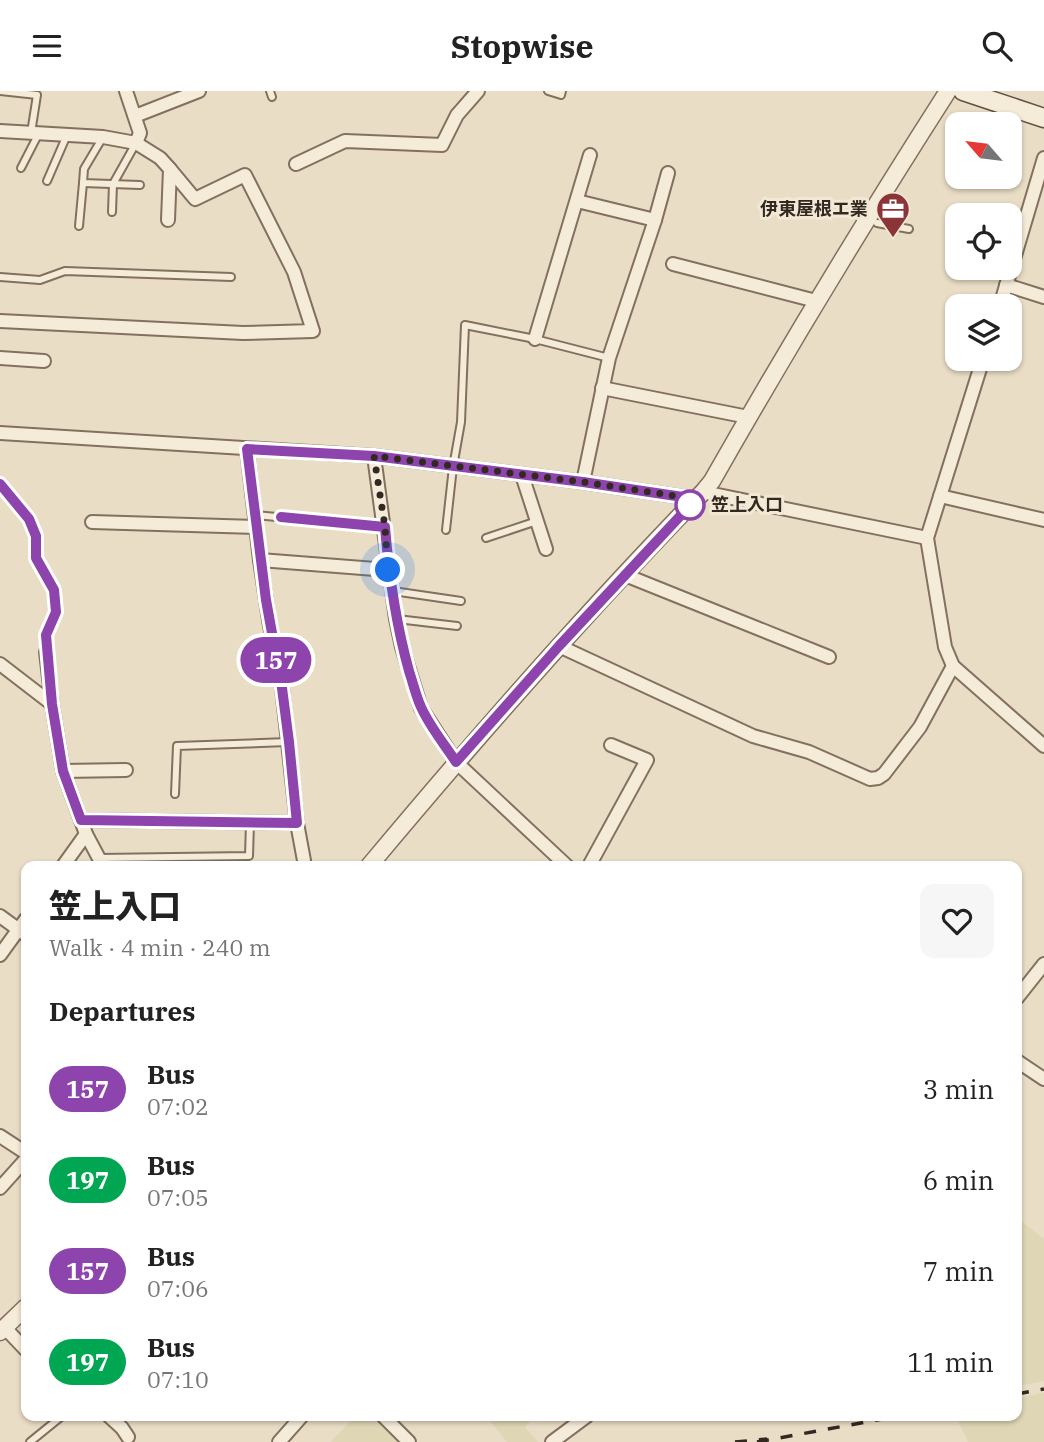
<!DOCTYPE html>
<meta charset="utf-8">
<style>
body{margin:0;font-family:"IBM Plex Serif","Noto Sans JP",serif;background:#f6f6f6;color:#222;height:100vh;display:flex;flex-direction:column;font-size:26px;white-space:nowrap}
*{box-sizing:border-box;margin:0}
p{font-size:23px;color:#767676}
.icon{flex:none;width:38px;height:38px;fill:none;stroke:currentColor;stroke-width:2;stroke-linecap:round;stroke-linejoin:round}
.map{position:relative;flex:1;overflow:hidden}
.details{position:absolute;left:21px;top:770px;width:1001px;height:560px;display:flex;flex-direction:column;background:#fff;border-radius:14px;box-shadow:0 2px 5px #0004}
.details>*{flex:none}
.badge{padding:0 14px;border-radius:23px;font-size:24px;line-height:46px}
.needle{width:46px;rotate:298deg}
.tools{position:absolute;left:945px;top:21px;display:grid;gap:14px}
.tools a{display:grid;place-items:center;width:77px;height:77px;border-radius:14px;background:#fff;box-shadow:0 2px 5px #0004;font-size:35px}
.you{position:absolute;width:35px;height:35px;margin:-18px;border:5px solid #fff;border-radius:50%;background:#1a73e8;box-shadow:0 0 0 10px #1a73e833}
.map>.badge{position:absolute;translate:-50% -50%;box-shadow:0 0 0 4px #fff}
h2{padding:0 28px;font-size:26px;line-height:63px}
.round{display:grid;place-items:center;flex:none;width:74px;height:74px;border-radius:14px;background:#f6f6f6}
.headline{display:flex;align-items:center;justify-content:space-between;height:119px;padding:0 28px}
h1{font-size:33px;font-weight:800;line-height:52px}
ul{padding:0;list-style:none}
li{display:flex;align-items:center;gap:21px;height:91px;padding:0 28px}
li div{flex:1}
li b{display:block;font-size:26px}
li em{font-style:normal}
li .badge{min-width:77px;font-weight:700;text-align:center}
header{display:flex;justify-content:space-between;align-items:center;height:91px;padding:0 28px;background:#fff;font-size:32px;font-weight:800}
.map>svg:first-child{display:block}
.farmland{fill:#ded6b5}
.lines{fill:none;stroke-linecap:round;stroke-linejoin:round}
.service-casing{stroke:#83705e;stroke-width:10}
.minor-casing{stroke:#83705e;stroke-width:16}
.tertiary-casing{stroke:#83705e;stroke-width:19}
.secondary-casing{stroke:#645141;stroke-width:21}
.service{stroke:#f5ebd9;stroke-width:6}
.minor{stroke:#f5ebd9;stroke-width:12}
.tertiary{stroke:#f5ebd9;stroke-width:16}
.secondary{stroke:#f5ebd9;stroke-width:18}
.rail{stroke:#342920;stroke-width:3.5;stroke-dasharray:12 12;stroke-linecap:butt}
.line-casing{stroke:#fff;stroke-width:16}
.line{stroke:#8e44ad;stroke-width:10}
.walk{stroke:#342920;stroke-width:7;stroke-dasharray:0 12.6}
.stop-dot{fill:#fff;stroke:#8e44ad;stroke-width:3.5}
.labels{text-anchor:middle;stroke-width:6;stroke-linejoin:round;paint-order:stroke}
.poi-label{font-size:18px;font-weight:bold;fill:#342920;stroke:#f1e8d5;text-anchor:end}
.stop-label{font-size:18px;font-weight:bold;fill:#342920;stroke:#f1e8d5;text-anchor:start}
</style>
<header><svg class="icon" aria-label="menu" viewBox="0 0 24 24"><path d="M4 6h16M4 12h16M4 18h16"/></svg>Stopwise<svg class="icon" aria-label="search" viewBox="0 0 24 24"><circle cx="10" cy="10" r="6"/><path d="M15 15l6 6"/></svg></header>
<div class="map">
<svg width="1044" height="1351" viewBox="0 0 1044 1351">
<rect width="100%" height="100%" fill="#e9ddc6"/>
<g class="farmland">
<path d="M1017,1127L1044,1148V1290L1017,1295Z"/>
<path d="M1044,1302V1351H968L956,1326L1017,1325V1307Z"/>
<path d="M355,1325H377L402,1351H331Z"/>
<path d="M486,1325H536L525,1336L538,1351H507Z"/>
</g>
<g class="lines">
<g class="service-casing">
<g id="service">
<path d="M0,0L37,4L31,42"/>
<path d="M270,0L272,6"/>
<path d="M548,0L561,4L562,0"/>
<path d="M103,46L84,78L83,92L140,94"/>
<path d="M21,77L39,42"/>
<path d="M47,90L67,44"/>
<path d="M112,121L113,93L136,52"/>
<path d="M877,132L909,138"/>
<path d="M79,135L83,92"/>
<path d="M0,186L40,189L65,180L231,186"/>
<path d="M0,393L29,428L36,445V467L54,499L56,521L46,544V561"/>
<path d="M255,424L385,436"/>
<path d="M446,439L453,376L461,331L465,234L535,248L609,267"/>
<path d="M486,447L537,430"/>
<path d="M393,500L461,510"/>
<path d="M397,528L457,535"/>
<path d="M175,703L177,655L288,651"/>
<path d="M99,767L249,765L250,732"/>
<path d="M30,1351L62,1325"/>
</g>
</g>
<g class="minor-casing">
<g id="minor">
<path d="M126,0L140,42L136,52"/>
<path d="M135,25L199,0"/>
<path d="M0,40L103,46L136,52L160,67L170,78L168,129"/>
<path d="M296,73L345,50L442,54L457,24L478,0"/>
<path d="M577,110L655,129"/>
<path d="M673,173L816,210"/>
<path d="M1006,194L1044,206"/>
<path d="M1000,215L1044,67"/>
<path d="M0,230L243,242L313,240L294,181L245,84L195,108L170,78"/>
<path d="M535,248L590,64"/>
<path d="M0,267L44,270"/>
<path d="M983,268L927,447L945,556L953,575L1044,655"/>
<path d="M602,297L748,326"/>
<path d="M0,342L374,365L583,391L696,408"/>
<path d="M247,358L260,469L269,529L282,597L297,732L305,775"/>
<path d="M374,365L396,528L402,556L421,617L456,671L567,775"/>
<path d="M522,384L546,458"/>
<path d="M583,391L609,267L655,129L668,82"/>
<path d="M703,401L927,447"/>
<path d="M940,405L1044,429"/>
<path d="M92,431L256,436"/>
<path d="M260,469L388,479"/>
<path d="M625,484L829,566"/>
<path d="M559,555L753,645L809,661L870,688L878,687L884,683L920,636L953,575"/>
<path d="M46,561L52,613L63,680L86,743L103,775"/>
<path d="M0,573L52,613"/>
<path d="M63,680L126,679"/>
<path d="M81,729L297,732"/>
<path d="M63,775L86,743"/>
<path d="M589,775L647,669L611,654"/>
<path d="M0,825L26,844"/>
<path d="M0,864L26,828"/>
<path d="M1017,907L1044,873"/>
<path d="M1017,970L1044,988"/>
<path d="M0,1045L26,1062"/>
<path d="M0,1097L26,1068"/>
<path d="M5,1237L26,1259"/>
<path d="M109,1325L122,1337L128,1346"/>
<path d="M383,1325L409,1351"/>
<path d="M279,1351L302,1325"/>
<path d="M552,1351L587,1325"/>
</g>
</g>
<g class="tertiary-casing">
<g id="tertiary">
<path d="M369,775C476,647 586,521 703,401L712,390C787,258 866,128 948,0"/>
<path d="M0,1241L26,1216"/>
</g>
</g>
<g class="secondary-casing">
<path id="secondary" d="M963,0L1044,27"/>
</g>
<use href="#service" class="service"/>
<use href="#minor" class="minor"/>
<use href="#tertiary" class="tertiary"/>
<use href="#secondary" class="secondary"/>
<g class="rail">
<path d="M1017,1303L1044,1298"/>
<path d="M735,1351L767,1348"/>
<path d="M757,1351L899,1325"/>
</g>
</g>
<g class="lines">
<g class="line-casing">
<path id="line" d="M0,393L29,428L36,445V467L54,499L56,521L46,544L52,613L63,680L81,729L297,732L289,651L282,597L266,509L247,358L374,365L583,391L696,408L559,555L456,671C445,654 430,636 421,616C416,605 413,592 409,580C396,533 389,485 385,436L281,426"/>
</g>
<use href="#line" class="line"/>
<path class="walk" d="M388,479L385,436L374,365L583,391L696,408L690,414"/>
</g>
<defs>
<g id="office-pin" transform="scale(1.75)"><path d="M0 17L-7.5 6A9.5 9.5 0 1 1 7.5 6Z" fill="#8b3539" stroke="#f1e8d5"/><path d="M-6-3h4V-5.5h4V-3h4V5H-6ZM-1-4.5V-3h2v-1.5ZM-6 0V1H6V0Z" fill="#fff"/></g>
</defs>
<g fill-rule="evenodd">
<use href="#office-pin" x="893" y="118"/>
</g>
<circle class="stop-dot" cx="690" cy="414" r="14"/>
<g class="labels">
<g class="poi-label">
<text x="868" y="124">伊東屋根エ業</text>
</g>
<g class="stop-label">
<text x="711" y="420">笠上入口</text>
</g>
</g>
</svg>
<div class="tools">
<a><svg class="needle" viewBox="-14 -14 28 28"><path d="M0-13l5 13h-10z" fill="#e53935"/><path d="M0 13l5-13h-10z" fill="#767676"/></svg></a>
<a><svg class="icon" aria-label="locate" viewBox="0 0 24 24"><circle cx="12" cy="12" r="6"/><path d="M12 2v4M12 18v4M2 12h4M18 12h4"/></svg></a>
<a><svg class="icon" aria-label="layers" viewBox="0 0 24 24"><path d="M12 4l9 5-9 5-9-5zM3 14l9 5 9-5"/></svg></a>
</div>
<div class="you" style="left:388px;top:479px"></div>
<b class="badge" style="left:276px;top:569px;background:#8e44ad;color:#fff">157</b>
<section class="details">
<div class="headline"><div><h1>笠上入口</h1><p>Walk · 4 min · 240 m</p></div><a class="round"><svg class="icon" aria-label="heart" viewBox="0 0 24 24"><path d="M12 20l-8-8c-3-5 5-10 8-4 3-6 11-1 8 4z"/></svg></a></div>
<h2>Departures</h2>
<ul>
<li><span class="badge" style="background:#8e44ad;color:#fff">157</span><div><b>Bus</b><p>07:02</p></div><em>3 min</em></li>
<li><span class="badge" style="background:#00a651;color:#fff">197</span><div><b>Bus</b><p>07:05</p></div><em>6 min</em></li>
<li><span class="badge" style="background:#8e44ad;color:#fff">157</span><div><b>Bus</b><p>07:06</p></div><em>7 min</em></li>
<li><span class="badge" style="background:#00a651;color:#fff">197</span><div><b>Bus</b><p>07:10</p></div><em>11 min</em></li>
</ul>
</section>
</div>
